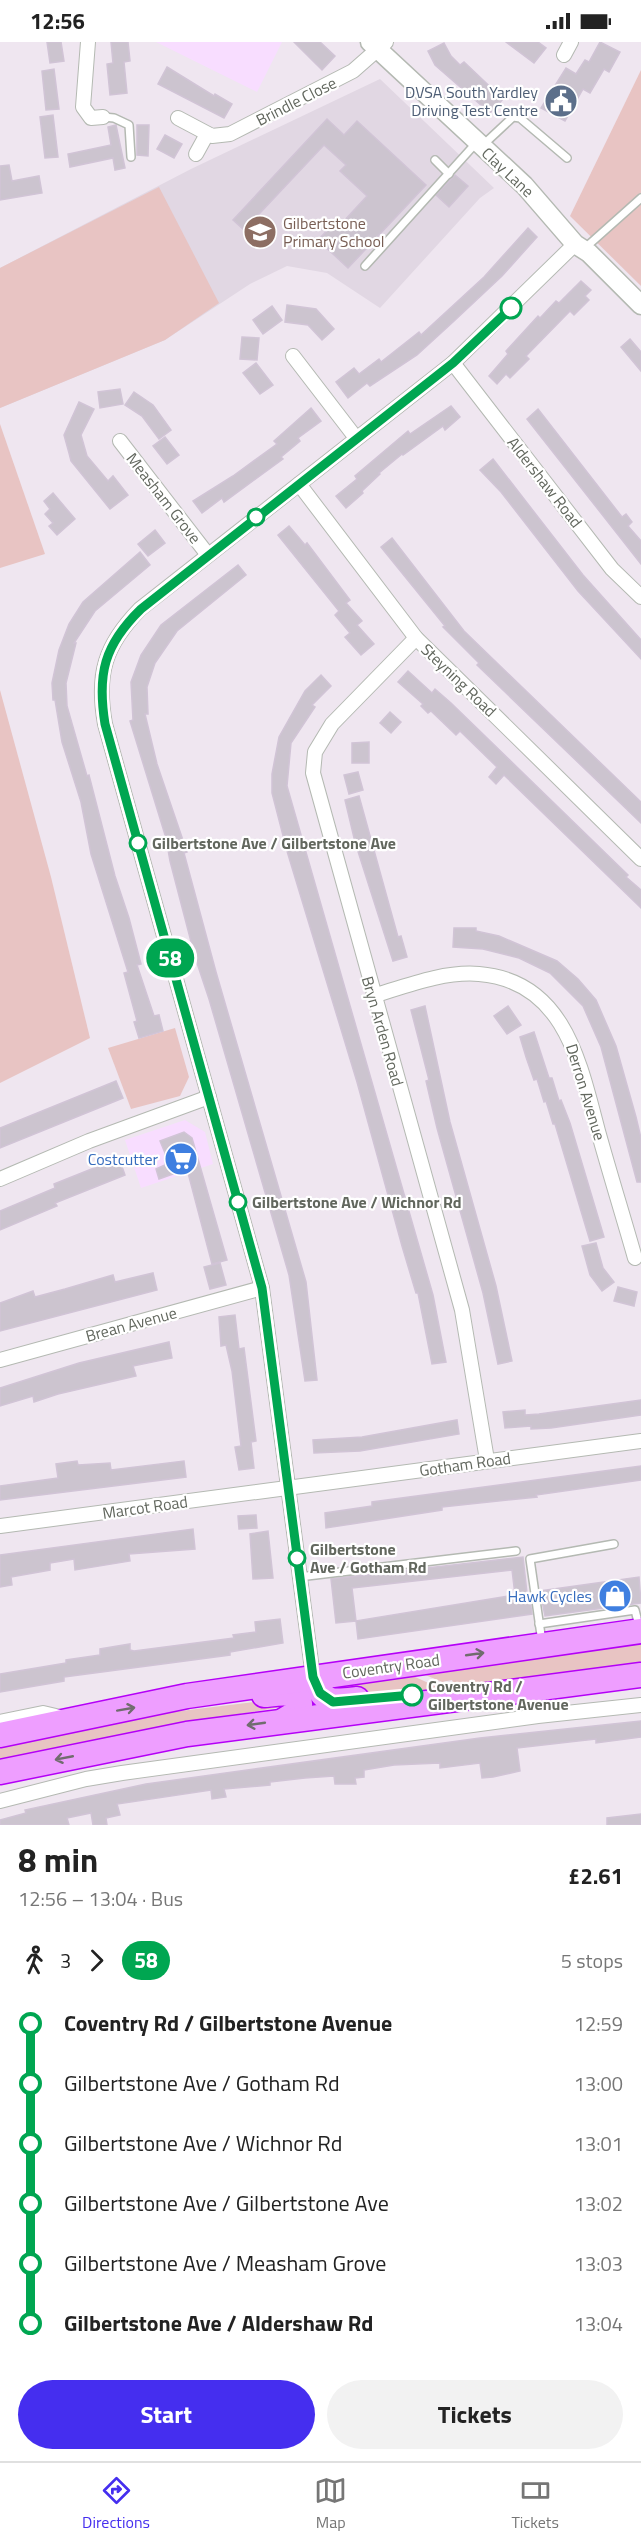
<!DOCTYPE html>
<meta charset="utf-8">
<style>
body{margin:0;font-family:"Titillium Web",sans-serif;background:#f2f2f2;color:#222;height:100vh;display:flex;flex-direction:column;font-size:22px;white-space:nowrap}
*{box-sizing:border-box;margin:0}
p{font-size:20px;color:#767676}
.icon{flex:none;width:33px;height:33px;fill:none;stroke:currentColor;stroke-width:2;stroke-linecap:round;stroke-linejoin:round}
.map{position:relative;height:1783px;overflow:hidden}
.details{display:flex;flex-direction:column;background:#fff;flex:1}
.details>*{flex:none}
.badge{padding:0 12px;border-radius:20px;font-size:21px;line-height:39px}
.map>.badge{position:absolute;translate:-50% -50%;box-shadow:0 0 0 3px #fff}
.legs{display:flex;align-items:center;gap:9px;height:66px;padding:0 18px;font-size:20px}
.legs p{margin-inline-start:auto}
.summary{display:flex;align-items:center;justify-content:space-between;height:102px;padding:0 18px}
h1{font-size:33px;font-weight:700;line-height:45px}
.button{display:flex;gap:12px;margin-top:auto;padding:12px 18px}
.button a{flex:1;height:69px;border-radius:36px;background:#452eef;color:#fff;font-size:24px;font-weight:700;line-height:69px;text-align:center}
.button a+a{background:#f2f2f2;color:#222}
ul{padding:0 18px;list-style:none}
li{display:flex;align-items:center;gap:21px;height:60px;font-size:22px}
li i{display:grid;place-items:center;width:9px;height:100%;margin:0 8px;background:currentColor}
li i::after{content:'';width:15px;height:15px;margin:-8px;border:4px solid;border-radius:50%;background:#fff}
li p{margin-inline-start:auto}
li:first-child i{background:linear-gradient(#0000 50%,currentColor 0)}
li:last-child i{background:linear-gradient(currentColor 50%,#0000 0)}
.status{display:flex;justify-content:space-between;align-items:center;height:42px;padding:0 30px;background:#fff;direction:ltr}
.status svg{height:16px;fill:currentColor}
.tabs{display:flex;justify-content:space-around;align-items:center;height:84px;border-top:2px solid #e0e0e0;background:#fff;font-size:16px;color:#767676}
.tabs a{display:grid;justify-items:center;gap:3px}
.tabs .on{color:#452eef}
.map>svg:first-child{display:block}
.commercial{fill:#f8ddff}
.education{fill:#e1d7e3}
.green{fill:#e8c4c3}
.building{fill:#ccc4cf;stroke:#d1c4d6;stroke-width:1.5;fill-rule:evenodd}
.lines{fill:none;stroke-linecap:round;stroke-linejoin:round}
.service-casing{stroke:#b4b9b2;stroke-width:10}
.minor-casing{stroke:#b4b9b2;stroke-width:16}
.tertiary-casing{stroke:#b4b9b2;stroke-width:21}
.trunk-casing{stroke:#b400f7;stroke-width:27}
.service{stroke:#fff;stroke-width:7}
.minor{stroke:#fff;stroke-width:14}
.tertiary{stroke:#fff;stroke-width:18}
.trunk{stroke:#ee9eff;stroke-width:24}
.oneway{stroke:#706c6e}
.line-1-casing{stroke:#fff;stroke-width:14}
.line-1{stroke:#00a651;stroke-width:9}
.stop-1-dot{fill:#fff;stroke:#00a651;stroke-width:3}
.labels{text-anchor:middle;stroke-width:4.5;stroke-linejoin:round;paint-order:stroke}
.service-label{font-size:16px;fill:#4e5e75;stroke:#fff;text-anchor:end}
.street-label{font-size:16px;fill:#62675e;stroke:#fff}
.education-label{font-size:16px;fill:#785e54;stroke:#fff;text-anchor:start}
.stop-label{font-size:16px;font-weight:bold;fill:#62675e;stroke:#fff;text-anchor:start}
.shop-label{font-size:16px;fill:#366cbe;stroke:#fff;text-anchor:end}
</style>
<div class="status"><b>12:56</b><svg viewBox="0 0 49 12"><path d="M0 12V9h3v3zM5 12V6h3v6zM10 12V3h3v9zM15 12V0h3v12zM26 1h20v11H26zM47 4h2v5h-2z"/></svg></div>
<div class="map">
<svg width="641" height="1783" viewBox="0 0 641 1783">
<rect width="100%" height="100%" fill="#efe6f0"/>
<g class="commercial">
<path d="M156,0H282L257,50Z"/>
<path d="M185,1078L205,1090L213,1122L141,1146L125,1098Z"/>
</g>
<path class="education" d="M380,37L494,146L480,156L380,266L327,231L287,224L250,242L165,298L0,366V226L191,127Z"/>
<g class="green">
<path d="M641,28V244L570,174Z"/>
<path d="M159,145L219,261L165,298L0,366V226Z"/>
<path d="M0,382L45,512L0,526Z"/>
<path d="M0,648L51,835L90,996L0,1041Z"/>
<path d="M175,986L189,1035L180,1054L131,1067L108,1006Z"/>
<path d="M641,1599V1623L590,1632L454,1644L452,1638L442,1640L423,1632L422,1629Z"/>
<path d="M411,1633L437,1645L424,1649L342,1653L339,1648L347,1642Z"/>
<path d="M287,1656V1664L108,1695L0,1720V1703L100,1679Z"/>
</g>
<g class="building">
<path d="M47,0H61L64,19L50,21Z"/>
<path d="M111,0H128L130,19L124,20L127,51L110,53L107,22L113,21Z"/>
<path d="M294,0H320L335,14L322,28Z"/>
<path d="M506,0H538L546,6L534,21Z"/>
<path d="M600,0L620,10L609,30L604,27L590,51L583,47L565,79L541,66L566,26L576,32L585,18L589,20Z"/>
<path d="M444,1L451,14L460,23L464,20L503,57L490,71L435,23L428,9Z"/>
<path d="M167,25L214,54L215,52L232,62L224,76L158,42Z"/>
<path d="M54,27L59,67L46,68L42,29Z"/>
<path d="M53,73L58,115L45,116L40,75Z"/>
<path d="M327,77L344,93L357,79L426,143L348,226L318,198L338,177L342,181L367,154L340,129L346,123L324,103L244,188L233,178Z"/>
<path d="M116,83L125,126L115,128L113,116L70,125L68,112L111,103L108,85Z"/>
<path d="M137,83H149L148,114L137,113Z"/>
<path d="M165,93L182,102L174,116L157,107Z"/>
<path d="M9,123L12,139L39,134L42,151L0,158V124Z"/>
<path d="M455,133L468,144L449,165L436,153Z"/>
<path d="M528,186L537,195L502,234L453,280L417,313L370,344L367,341L348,356L336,340L354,326L359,332L379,317L381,320L419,290L421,293L484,235Z"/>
<path d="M581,239L591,248L585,254L589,258L574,273L570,269L526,314L529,317L510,336L506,332L497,342L489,334L508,312L506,309L538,274L540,276L556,259L559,261Z"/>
<path d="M287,263L316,267L334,287L322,298L308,283L285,280Z"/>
<path d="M272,264L282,278L263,292L253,278Z"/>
<path d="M242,295L259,296L257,318L240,317Z"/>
<path d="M630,297L641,310V329L621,305Z"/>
<path d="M256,321L273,343L260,352L243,331Z"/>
<path d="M120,347L123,362L100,366L98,350Z"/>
<path d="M134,350L153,363L171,388L159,397L142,374L125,363Z"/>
<path d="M79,360L94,367L81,393L87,414L108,439L113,434L128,453L110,467L71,419L69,411L64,393Z"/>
<path d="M451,364L460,375L445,388L443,384L403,413L402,412L379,431L380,432L362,449L363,451L346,466L336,454L357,437L355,434L408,389L410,392Z"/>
<path d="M311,366L321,379L298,396L300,399L281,415L283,417L224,460L222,456L202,471L193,459L233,434L277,402L274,399Z"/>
<path d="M538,367L622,475L626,472L632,480L628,484L641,499V522L527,377Z"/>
<path d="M165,395L179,413L167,422L153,404Z"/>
<path d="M493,417L583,533L641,598V617L578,549L501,450L480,428Z"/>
<path d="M53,451L75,477L57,493L49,484L53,481L45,472L50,467L44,459Z"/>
<path d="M289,484L305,503L307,501L350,558L346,561L362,579L357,583L374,602L361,613L345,595L350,591L335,573L339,569L278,493Z"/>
<path d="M155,488L165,501L148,514L138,502Z"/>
<path d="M392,496L464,589L641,760V781L477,623L479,621L443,585L445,584L381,505Z"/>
<path d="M140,510L150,523L95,569L74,601H76L66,641L67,664L87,734L89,733L115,834L129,876L141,922L137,923L154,974L159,973L163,989L139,996L134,980L137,979L124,931L128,930L91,812L81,760L62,700L55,658H53L52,641L59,608L69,582L83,560Z"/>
<path d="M238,523L246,533L177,589L155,621L147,645L148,672H145L157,722L187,810L184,811L216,930L306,1240L317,1338L305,1339L289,1233L209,957L195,915L170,819L166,796L130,679L133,678L131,640L141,613L161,583Z"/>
<path d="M408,629L432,651L435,647L451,661L628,833L626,835L641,848V866L504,733L496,742L489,735L497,725L460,689L456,693L431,669L428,671L421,664L423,662L398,640Z"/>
<path d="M321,633L331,644L312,663L315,665L291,701L287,744L433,1253L446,1320L432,1322L418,1251H416L402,1204L357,1040L287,809L272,751V732L279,695L305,649Z"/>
<path d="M390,670L401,680L391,691L380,681Z"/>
<path d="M369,700V721H352V701Z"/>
<path d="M358,730L363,748L349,752L344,733Z"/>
<path d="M359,754L398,895L401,894L407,915L393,919L355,800L345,758Z"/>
<path d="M454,886H476V889L499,894L557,919L578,937L596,958L616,1004L636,1075L641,1096V1140H637L601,1005L583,964L550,931L519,916L483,907L453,905Z"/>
<path d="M425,964L450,1080L496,1244L512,1319L498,1322L483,1251L437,1086L426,1039L429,1038L411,968Z"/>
<path d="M508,964L521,983L507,992L494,974Z"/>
<path d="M534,990L549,1036H552L559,1059L561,1058L570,1081L604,1195L590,1199L555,1082H553L546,1059L544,1060L537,1037L534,1038L526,1015L520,995Z"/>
<path d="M116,1039L123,1056L0,1106V1086Z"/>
<path d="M184,1090L192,1096L227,1218L212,1222L187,1127L159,1137L156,1127L165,1123V1111L160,1099Z"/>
<path d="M119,1116L125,1133L55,1161L57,1164L0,1188V1169L55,1146L54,1142Z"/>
<path d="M596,1201L603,1226L614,1240L602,1249L590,1233L582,1204Z"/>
<path d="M220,1221L226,1243L210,1247L204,1225Z"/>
<path d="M153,1231L157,1248L0,1289V1261L33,1249L35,1255L65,1247L113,1233L115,1240Z"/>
<path d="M618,1245L637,1250L634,1264L614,1259Z"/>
<path d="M235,1273L239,1307L244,1306L256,1399L251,1400L254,1426L239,1428L235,1405L241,1404L232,1329L226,1303L221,1304L219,1275Z"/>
<path d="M169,1300L172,1316L133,1324L136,1334L58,1352L34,1360L33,1354L0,1364V1346L79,1321Z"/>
<path d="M641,1358V1373L551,1386L531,1387V1384L505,1386L503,1370L525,1368V1373L539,1372Z"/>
<path d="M457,1378L459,1392L360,1409L314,1411L313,1398L362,1395Z"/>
<path d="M77,1419L78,1423L110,1421L111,1428L184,1419L186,1435L0,1458V1444L58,1436L56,1422Z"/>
<path d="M641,1424V1438L536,1453L537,1455L442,1465V1468L326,1486L325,1471L372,1464V1460Z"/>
<path d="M256,1473L257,1486L239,1487L238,1474Z"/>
<path d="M193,1487L195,1507L129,1512L130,1519L75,1528L74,1517L50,1521V1528L11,1535L12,1543L0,1545V1513Z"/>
<path d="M268,1489L273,1536L253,1537L250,1492Z"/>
<path d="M523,1515L527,1551H529L532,1572L358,1597L356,1579L336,1581L331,1537ZM512,1528L515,1553L356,1579L352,1546Z"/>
<path d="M639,1535L641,1561L545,1574L540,1549Z"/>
<path d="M280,1577L283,1601L230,1610V1613L64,1635V1639L0,1650V1632L66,1621V1618L100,1613V1607L130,1602V1608L134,1609L234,1596L233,1593L256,1590L255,1580Z"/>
<path d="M641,1679V1695L596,1701V1697L578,1699L517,1706L520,1729L493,1735L482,1736L480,1721L440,1726V1721L394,1723L364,1728V1735L355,1736L356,1742H335L334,1734L305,1736L270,1740V1743L224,1747L226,1755L212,1757L211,1748L117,1762L120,1773L106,1776L107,1783H93L91,1771L67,1776L69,1783H0V1778L26,1771L25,1768L146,1742L480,1696Z"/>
<path d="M641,1772V1783H607V1776Z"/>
</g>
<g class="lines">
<g class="service-casing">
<g id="service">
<path d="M103,75L114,76L129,83L131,115"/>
<path d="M483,103L513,75L520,76L567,116"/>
<path d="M435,118L449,132"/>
<path d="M585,206L641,156"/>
<path d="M365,224L477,100"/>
<path d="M299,1535L516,1509"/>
<path d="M539,1582L635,1568L639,1584"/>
<path d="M542,1600L530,1517L614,1502"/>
</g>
</g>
<g class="minor-casing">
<g id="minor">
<path d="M88,0L83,65L91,76L103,75"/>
<path d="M564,13L571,0"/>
<path d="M178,76L212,94L230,92L353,29L386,0"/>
<path d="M196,112L207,92"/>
<path d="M293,314L356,396"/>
<path d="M453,321L612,527L641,555"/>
<path d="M120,399L208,513"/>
<path d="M299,442L416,596L641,817"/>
<path d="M416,596L332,682L315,710L313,731L462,1268L487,1418"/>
<path d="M373,954C406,944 444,929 479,932C565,939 580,1022 598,1089C610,1132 623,1174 635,1216"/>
<path d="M0,1137L89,1099L209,1055"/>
<path d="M0,1318L262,1246"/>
<path d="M0,1484L641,1399"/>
<path d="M313,1635L262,1246L105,682C96,632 105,603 140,567L453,321L575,202"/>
<path d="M0,1680L43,1671L60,1675"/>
<path d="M0,1759L86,1737L122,1731L538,1674L641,1663"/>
</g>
</g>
<g class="tertiary-casing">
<path id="tertiary" d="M370,0L524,143L575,202L589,211L641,263"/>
</g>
<g class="trunk-casing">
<g id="trunk">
<path d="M313,1635C324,1662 330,1660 357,1657"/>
<path d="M264,1653C279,1652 306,1646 299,1669L284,1678"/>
<path d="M0,1693L187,1654L641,1589"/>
<path d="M0,1730L187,1692L641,1633"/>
</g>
</g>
<use href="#service" class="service"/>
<use href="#minor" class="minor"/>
<use href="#tertiary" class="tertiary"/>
<use href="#trunk" class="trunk"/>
</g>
<defs><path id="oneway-shaft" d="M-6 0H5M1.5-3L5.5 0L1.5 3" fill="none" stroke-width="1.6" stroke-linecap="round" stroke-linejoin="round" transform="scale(1.5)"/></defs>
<g class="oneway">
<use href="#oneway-shaft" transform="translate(475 1612) rotate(-8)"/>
<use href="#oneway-shaft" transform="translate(126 1667) rotate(-10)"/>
<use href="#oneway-shaft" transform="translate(256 1682) rotate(172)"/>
<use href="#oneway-shaft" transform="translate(64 1716) rotate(169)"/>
</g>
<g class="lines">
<g class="line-1-casing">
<path id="line-1" d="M412,1653L333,1660L320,1651L313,1635L262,1246L105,682C97,632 104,603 141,567L453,321L511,266"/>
</g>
<use href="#line-1" class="line-1"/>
</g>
<defs>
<g id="civic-disc" transform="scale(1.725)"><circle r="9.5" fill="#5c6f8a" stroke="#fff"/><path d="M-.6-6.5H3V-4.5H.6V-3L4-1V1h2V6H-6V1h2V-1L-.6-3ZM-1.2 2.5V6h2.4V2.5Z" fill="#fff"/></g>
<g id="school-disc" transform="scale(1.725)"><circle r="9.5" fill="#8d6e63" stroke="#fff"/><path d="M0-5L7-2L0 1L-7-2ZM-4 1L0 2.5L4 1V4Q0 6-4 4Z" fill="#fff"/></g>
<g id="supermarket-disc" transform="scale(1.725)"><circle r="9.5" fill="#3f7fe0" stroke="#fff"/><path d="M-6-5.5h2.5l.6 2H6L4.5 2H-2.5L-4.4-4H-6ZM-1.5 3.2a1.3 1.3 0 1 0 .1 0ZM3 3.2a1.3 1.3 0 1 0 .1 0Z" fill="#fff"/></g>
<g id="shop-disc" transform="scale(1.725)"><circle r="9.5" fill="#3f7fe0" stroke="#fff"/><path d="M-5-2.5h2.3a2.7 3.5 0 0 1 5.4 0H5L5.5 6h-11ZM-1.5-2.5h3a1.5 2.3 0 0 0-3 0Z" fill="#fff"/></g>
</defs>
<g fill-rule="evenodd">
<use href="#civic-disc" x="561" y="59"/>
<use href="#school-disc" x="260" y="190"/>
<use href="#supermarket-disc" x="181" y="1117"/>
<use href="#shop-disc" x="615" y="1554"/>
</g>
<g class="stop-1-dot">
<circle cx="511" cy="266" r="10"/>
<circle cx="256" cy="475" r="8"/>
<circle cx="138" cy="801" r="8"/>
<circle cx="238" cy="1160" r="8"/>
<circle cx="297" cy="1516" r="8"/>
<circle cx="412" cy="1653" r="10"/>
</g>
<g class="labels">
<g class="service-label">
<text x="538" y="56">DVSA South Yardley<tspan x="538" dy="18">Driving Test Centre</tspan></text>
</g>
<g class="street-label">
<text transform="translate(296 59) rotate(-27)" y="6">Brindle Close</text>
<text transform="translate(508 130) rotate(43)" y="6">Clay Lane</text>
<text transform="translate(545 440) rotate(52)" y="6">Aldershaw Road</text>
<text transform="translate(164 456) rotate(52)" y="6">Measham Grove</text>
<text transform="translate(459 638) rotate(44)" y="6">Steyning Road</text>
<text transform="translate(383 989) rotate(74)" y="6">Bryn Arden Road</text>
<text transform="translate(586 1050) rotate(73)" y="6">Derron Avenue</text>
<text transform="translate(131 1282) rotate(-15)" y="6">Brean Avenue</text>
<text transform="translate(465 1422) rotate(-8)" y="6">Gotham Road</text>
<text transform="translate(145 1465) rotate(-8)" y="6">Marcot Road</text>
<text transform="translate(391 1624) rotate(-8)" y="6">Coventry Road</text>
</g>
<g class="education-label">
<text x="283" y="187">Gilbertstone<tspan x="283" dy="18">Primary School</tspan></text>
</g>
<g class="stop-label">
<text x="152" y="807">Gilbertstone Ave / Gilbertstone Ave</text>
<text x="252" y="1166">Gilbertstone Ave / Wichnor Rd</text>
<text x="310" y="1513">Gilbertstone<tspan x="310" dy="18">Ave / Gotham Rd</tspan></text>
<text x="428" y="1650">Coventry Rd /<tspan x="428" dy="18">Gilbertstone Avenue</tspan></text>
</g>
<g class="shop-label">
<text x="158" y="1123">Costcutter</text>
<text x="592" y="1560">Hawk Cycles</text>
</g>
</g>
</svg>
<b class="badge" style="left:170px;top:916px;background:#00a651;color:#fff">58</b>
</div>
<section class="details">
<div class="summary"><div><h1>8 min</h1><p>12:56 – 13:04 · Bus</p></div><b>£2.61</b></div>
<div class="legs"><svg class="icon" aria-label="walk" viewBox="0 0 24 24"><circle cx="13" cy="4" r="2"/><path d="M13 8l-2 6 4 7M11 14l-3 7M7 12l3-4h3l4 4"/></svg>3<svg class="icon" aria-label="forward" viewBox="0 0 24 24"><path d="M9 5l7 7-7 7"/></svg><b class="badge" style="background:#00a651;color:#fff">58</b><p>5 stops</p></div>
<ul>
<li><i style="color:#00a651"></i><b>Coventry Rd / Gilbertstone Avenue</b><p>12:59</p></li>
<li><i style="color:#00a651"></i><span>Gilbertstone Ave / Gotham Rd</span><p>13:00</p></li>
<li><i style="color:#00a651"></i><span>Gilbertstone Ave / Wichnor Rd</span><p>13:01</p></li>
<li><i style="color:#00a651"></i><span>Gilbertstone Ave / Gilbertstone Ave</span><p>13:02</p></li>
<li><i style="color:#00a651"></i><span>Gilbertstone Ave / Measham Grove</span><p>13:03</p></li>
<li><i style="color:#00a651"></i><b>Gilbertstone Ave / Aldershaw Rd</b><p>13:04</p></li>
</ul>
<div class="button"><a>Start</a><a>Tickets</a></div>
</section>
<nav class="tabs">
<a class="on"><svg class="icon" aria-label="directions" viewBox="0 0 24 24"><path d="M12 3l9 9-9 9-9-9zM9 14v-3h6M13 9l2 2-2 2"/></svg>Directions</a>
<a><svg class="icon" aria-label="map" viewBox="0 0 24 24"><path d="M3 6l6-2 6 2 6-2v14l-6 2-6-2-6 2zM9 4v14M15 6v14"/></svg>Map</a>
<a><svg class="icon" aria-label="tickets" viewBox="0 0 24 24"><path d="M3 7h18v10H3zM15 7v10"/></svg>Tickets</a>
</nav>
